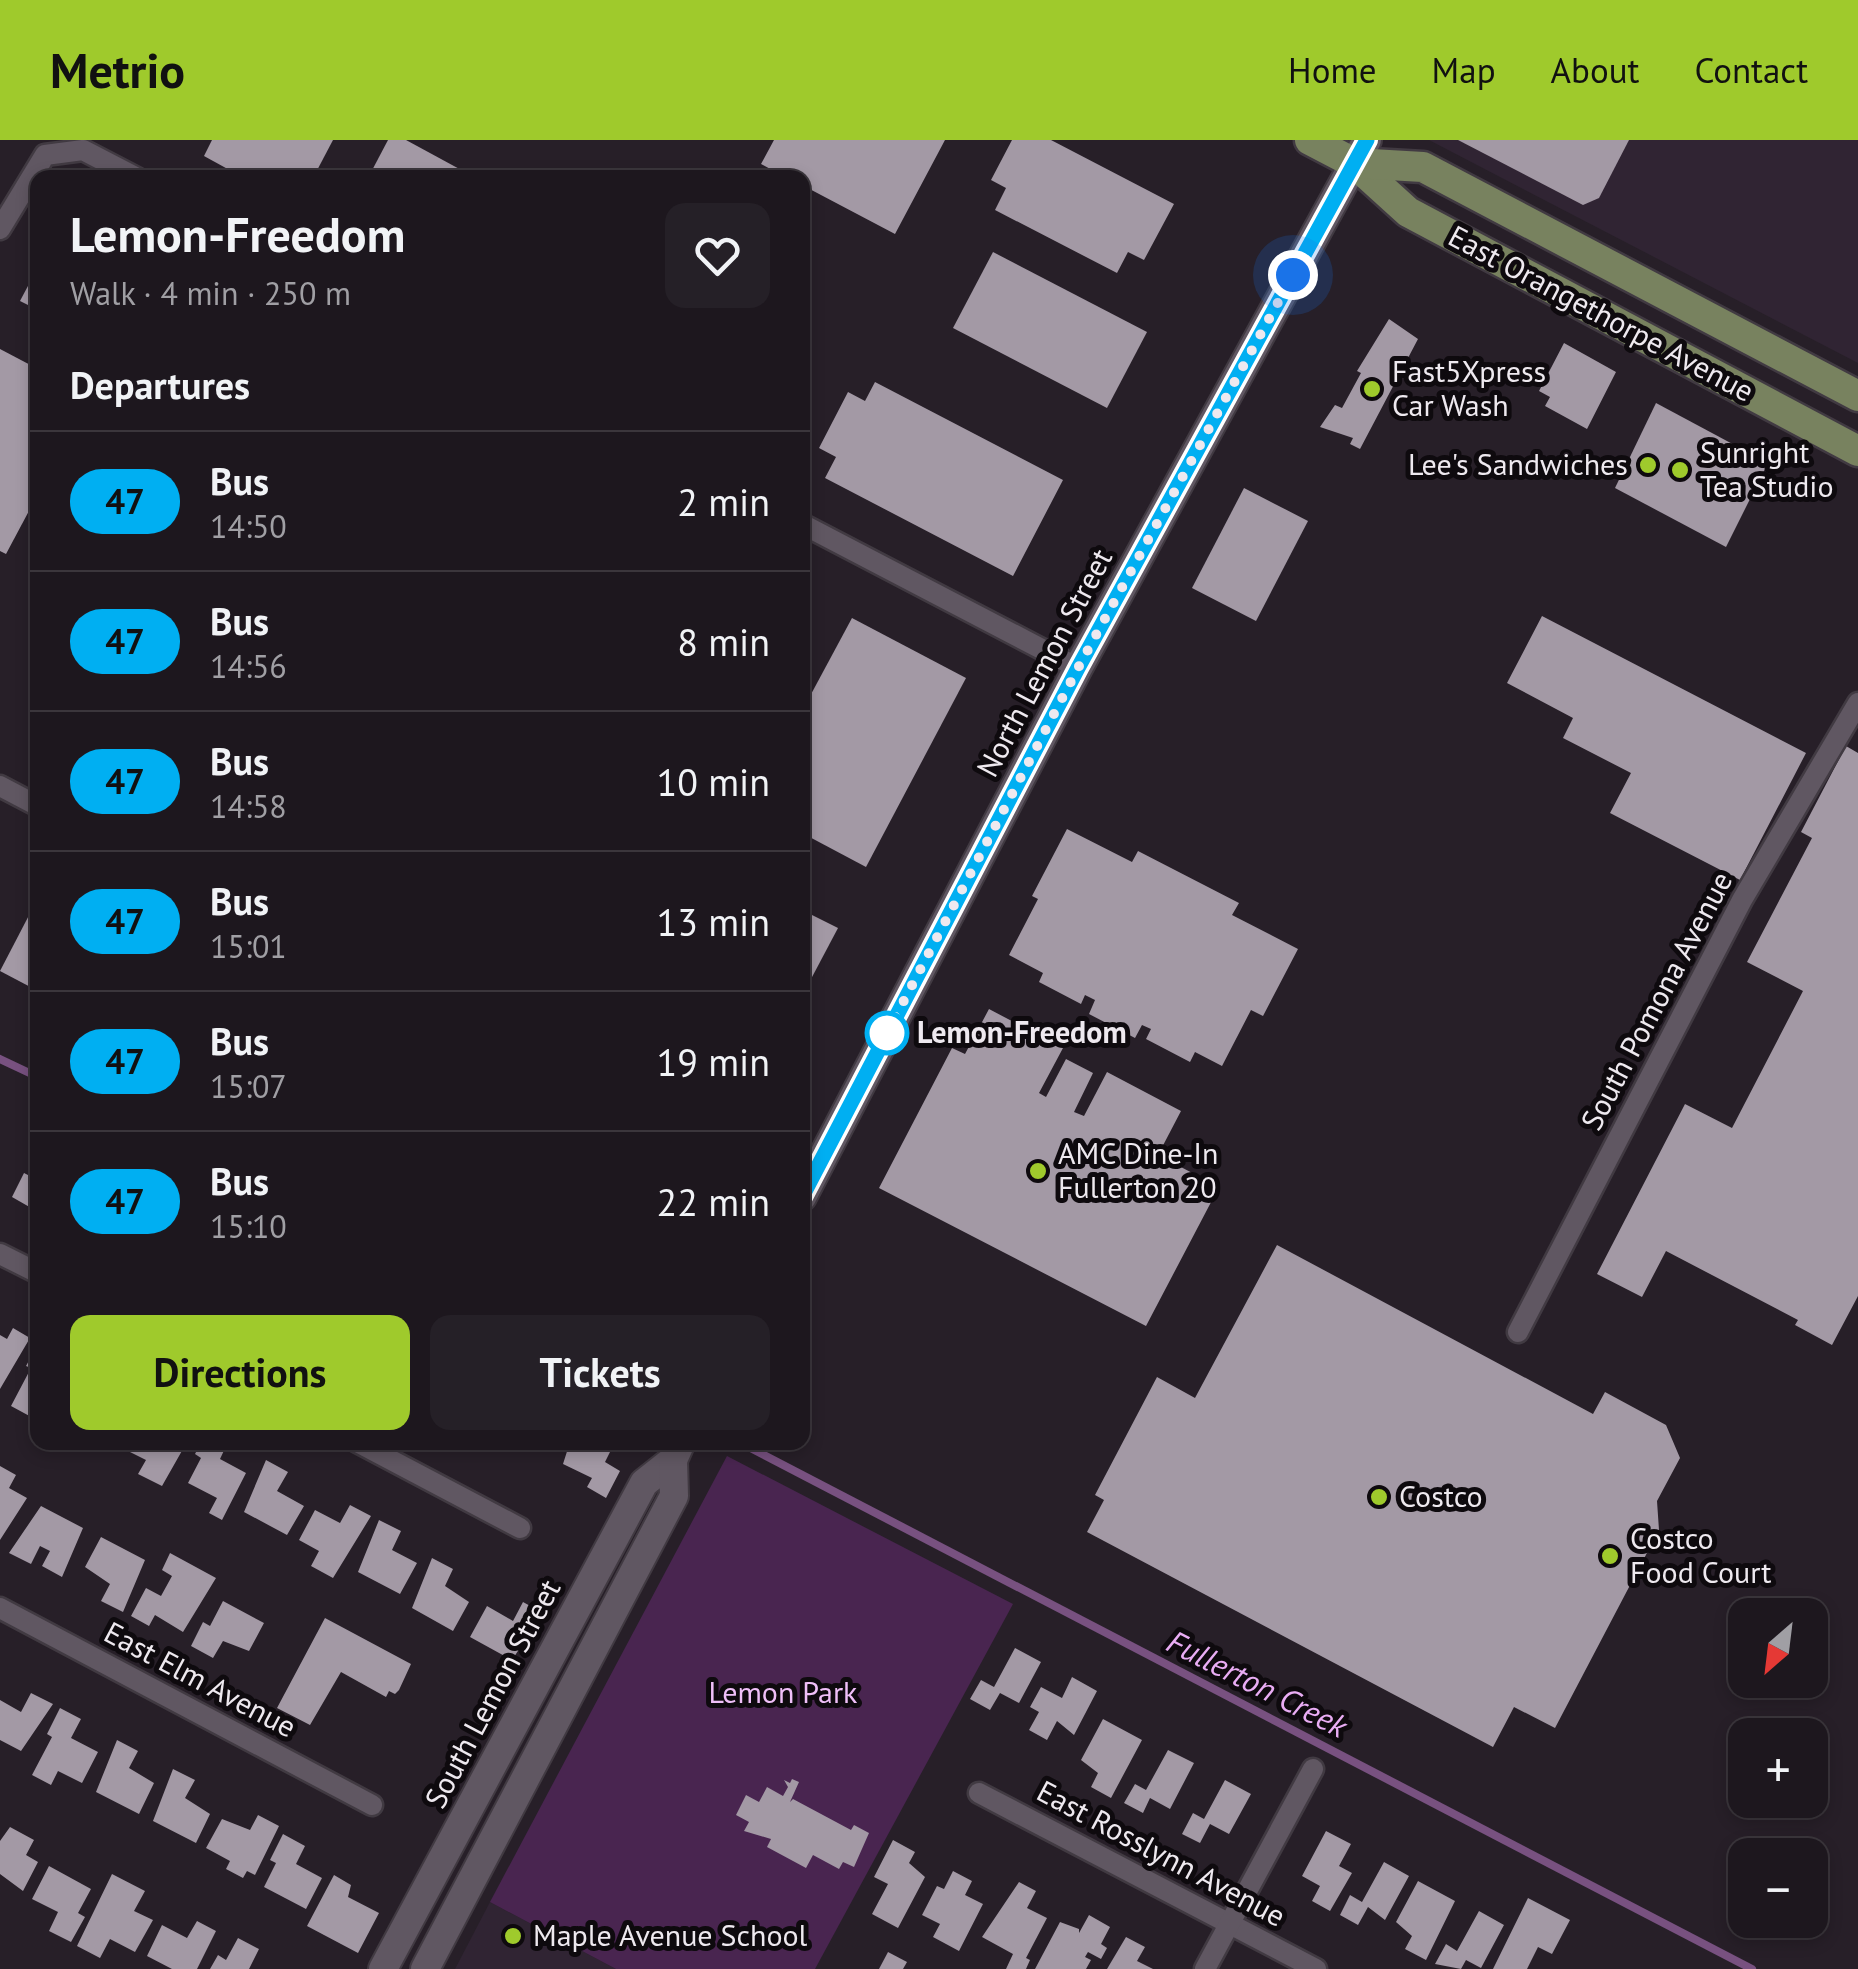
<!DOCTYPE html>
<meta charset="utf-8">
<style>
body{margin:0;font-family:"PT Sans",sans-serif;background:#252027;color:#f1f3f6;height:100vh;display:flex;flex-direction:column;font-size:38px;white-space:nowrap}
*{box-sizing:border-box;margin:0}
p{font-size:32px;color:#a09fa4}
.icon{flex:none;width:55px;height:55px;fill:none;stroke:currentColor;stroke-width:2;stroke-linecap:round;stroke-linejoin:round}
.map{position:relative;flex:1;overflow:hidden}
.side{position:absolute;left:30px;top:30px;width:780px;height:1280px;display:flex;flex-direction:column;background:#1d171e;border-radius:20px;box-shadow:0 5px 15px #0003,0 0 0 2px #3b363c}
.side>*{flex:none}
.badge{padding:0 20px;border-radius:32px;font-size:35px;line-height:65px}
.needle{width:65px;rotate:208deg}
.buttons{position:absolute;left:1728px;top:1458px;display:grid;gap:20px}
.buttons a{display:grid;place-items:center;width:100px;height:100px;border-radius:20px;background:#1d171e;box-shadow:0 5px 15px #0003,0 0 0 2px #3b363c;font-size:50px}
.you{position:absolute;width:50px;height:50px;margin:-25px;border:8px solid #fff;border-radius:50%;background:#1a73e8;box-shadow:0 0 0 15px #1a73e833}
.map>.badge{position:absolute;translate:-50% -50%;box-shadow:0 0 0 5px #fff}
h2{padding:0 40px;font-size:38px;line-height:90px}
.round{display:grid;place-items:center;flex:none;width:105px;height:105px;border-radius:20px;background:#252027}
.summary{display:flex;align-items:center;justify-content:space-between;height:170px;padding:0 40px}
h1{font-size:48px;font-weight:700;line-height:75px}
.button{display:flex;gap:20px;margin-top:auto;padding:20px 40px}
.button a{flex:1;height:115px;border-radius:20px;background:#9fca2c;color:#111;font-size:40px;font-weight:700;line-height:115px;text-align:center}
.button a+a{background:#252027;color:#f1f3f6}
ul{padding:0;list-style:none}
li{display:flex;align-items:center;gap:30px;height:140px;padding:0 40px;border-top:2px solid #3b363c}
li div{flex:1}
li b{display:block;font-size:38px}
li em{font-style:normal}
li .badge{min-width:110px;font-weight:700;text-align:center}
header{display:flex;align-items:center;gap:60px;box-sizing:border-box;height:140px;padding:0 50px;background:#9fca2c;color:#111}
header strong{font-size:48px}
nav{display:flex;gap:55px;margin-inline-start:auto;font-size:35px}
.map>svg:first-child{display:block}
.built{fill:#302433}
.green{fill:#492550}
.lines{fill:none;stroke-linecap:round;stroke-linejoin:round}
.stream{stroke:#785180;stroke-width:8}
.building{fill:#a399a5}
.street-casing{stroke:#413a42;stroke-width:25}
.secondary-casing{stroke:#413a42;stroke-width:32}
.primary-casing{stroke:#413a42;stroke-width:35}
.street{stroke:#605762;stroke-width:20}
.secondary{stroke:#605762;stroke-width:28}
.primary{stroke:#78825f;stroke-width:30}
.line-casing{stroke:#fff;stroke-width:22}
.line{stroke:#00aff2;stroke-width:15}
.walk{stroke:#eee9ef;stroke-width:10;stroke-dasharray:0 18}
.poi-dot{fill:#9fca2c;stroke:#0e0a0e;stroke-width:4}
.stop-dot{fill:#fff;stroke:#00aff2;stroke-width:5}
.labels{text-anchor:middle;stroke-width:10;stroke-linejoin:round;paint-order:stroke}
.street-label{font-size:30px;fill:#eee9ef;stroke:#0e0a0e}
.poi-label{font-size:30px;fill:#eee9ef;stroke:#0e0a0e;text-anchor:start}
.stop-label{font-size:30px;font-weight:bold;fill:#eee9ef;stroke:#0e0a0e;text-anchor:start}
.park-label{font-size:30px;fill:#efbff8;stroke:#0e0a0e}
.water-label{font-size:32px;font-style:italic;fill:#e9adf4;stroke:#0e0a0e}
</style>
<header>
<strong>Metrio</strong>
<nav><a>Home</a><a>Map</a><a>About</a><a>Contact</a></nav>
</header>
<div class="map">
<svg width="1858" height="1829" viewBox="0 0 1858 1829">
<rect width="100%" height="100%" fill="#271f28"/>
<g class="built">
<path d="M1429,0H1858V223Z"/>
<path d="M490,1762L616,1829H455Z"/>
</g>
<path class="green" d="M727,1316L1013,1464L815,1829H616L490,1762Z"/>
<g class="lines">
<g class="stream">
<path d="M0,919L38,937"/>
<path d="M739,1302L1752,1829"/>
</g>
</g>
<g class="building">
<path d="M212,0H333L313,38H244L204,16Z"/>
<path d="M388,0H406L476,38H368Z"/>
<path d="M774,0H945L895,94L802,45V38H787L761,24Z"/>
<path d="M1012,0H1051L1174,64L1144,120L1128,112L1117,133L995,70L1006,48L991,40Z"/>
<path d="M1458,0H1629L1599,58L1583,65Z"/>
<path d="M993,112L1147,192L1107,268L953,188Z"/>
<path d="M38,127V170L20,161Z"/>
<path d="M1389,179L1418,199L1360,309L1350,304L1353,298L1320,287L1335,265L1342,268L1361,233L1357,231Z"/>
<path d="M1564,203L1616,232L1587,289L1545,266L1550,257L1539,251Z"/>
<path d="M0,209L38,229V354L6,414L0,411Z"/>
<path d="M875,242L1063,340L1013,436L825,338L836,317L819,308L848,252L865,261Z"/>
<path d="M1656,263L1768,323L1726,407L1615,348Z"/>
<path d="M1244,348L1308,381L1256,481L1192,448Z"/>
<path d="M1542,476L1806,613L1740,740L1610,673L1631,633L1563,598L1573,578L1507,543Z"/>
<path d="M852,478L966,538L866,727L802,693V571Z"/>
<path d="M1846,606L1858,613V1156L1832,1205L1795,1185L1798,1180L1666,1111L1642,1157L1597,1134L1685,964L1732,988L1803,851L1747,822L1812,698L1801,692Z"/>
<path d="M1067,689L1132,722L1138,711L1239,763L1232,775L1298,809L1263,876L1251,870L1222,926L1195,912L1190,922L1146,899L1151,889L1142,885L1135,898L1089,874L1095,860L1085,855L1081,864L1039,842L1043,833L1009,815L1038,759L1032,756Z"/>
<path d="M38,758V851L0,831Z"/>
<path d="M802,770L838,788L802,856Z"/>
<path d="M989,869L1063,908L1039,953L1046,957L1066,919L1093,933L1074,972L1084,976L1107,932L1181,971L1158,1015L1219,1047L1146,1186L879,1048L952,908L965,914Z"/>
<path d="M38,1022V1061L33,1069L12,1057L24,1033L30,1036Z"/>
<path d="M1277,1105L1593,1274L1605,1252L1666,1285L1680,1318L1657,1361L1659,1390L1555,1588L1514,1567L1493,1607L1087,1392L1104,1360L1095,1355L1157,1237L1195,1258Z"/>
<path d="M13,1188L30,1198L0,1249V1195L7,1199Z"/>
<path d="M38,1204V1275L35,1279L11,1266L31,1228L26,1226Z"/>
<path d="M133,1302H193L188,1312L183,1309L162,1346L138,1334L146,1320L128,1311Z"/>
<path d="M201,1302H228L220,1319L246,1333L222,1380L209,1373L217,1358L188,1343L201,1318L195,1314Z"/>
<path d="M570,1302H615L605,1322L620,1331L606,1358L587,1347L592,1338L563,1324Z"/>
<path d="M266,1320L288,1332L277,1351L304,1366L287,1395L244,1372Z"/>
<path d="M0,1326L16,1335L9,1348L27,1358L0,1400Z"/>
<path d="M350,1365L371,1376L333,1438L311,1426L319,1411L299,1400L315,1370L340,1383Z"/>
<path d="M41,1366L83,1388L62,1437L42,1426L50,1411L40,1406L31,1424L9,1413Z"/>
<path d="M379,1380L401,1391L392,1410L417,1423L400,1454L358,1432Z"/>
<path d="M101,1397L145,1420L123,1472L101,1461L110,1444L85,1427Z"/>
<path d="M170,1413L216,1438L183,1492L155,1475L149,1486L131,1476L146,1448L161,1456L172,1436L162,1430Z"/>
<path d="M432,1418L453,1429L445,1446L469,1462L453,1491L412,1468Z"/>
<path d="M223,1461L264,1483L249,1511L223,1501L213,1518L191,1506L203,1482L210,1486Z"/>
<path d="M523,1462L543,1473L512,1520L470,1497L487,1466L513,1481Z"/>
<path d="M325,1478L411,1524L399,1550L395,1554L389,1551L386,1557L341,1532L310,1585L277,1568Z"/>
<path d="M1015,1508L1041,1522L1019,1563L1000,1553L990,1570L970,1559L981,1540L994,1547Z"/>
<path d="M1072,1537L1097,1551L1074,1595L1057,1581L1047,1600L1029,1590L1039,1572L1030,1567L1041,1547L1062,1558Z"/>
<path d="M31,1553L53,1564L21,1611L0,1600V1560L21,1572Z"/>
<path d="M60,1568L81,1579L71,1598L98,1612L82,1643L58,1631L51,1645L32,1635L52,1597L47,1594Z"/>
<path d="M1103,1579L1142,1600L1111,1658L1091,1647L1098,1633L1081,1620Z"/>
<path d="M117,1600L138,1611L129,1628L154,1643L139,1674L96,1652Z"/>
<path d="M1168,1610L1194,1623L1170,1669L1150,1658L1143,1673L1124,1663L1135,1644L1146,1650Z"/>
<path d="M173,1629L195,1640L185,1658L210,1674L196,1703L153,1681Z"/>
<path d="M792,1639L799,1642L790,1662L793,1659L851,1690L854,1685L869,1693L854,1727L843,1722L839,1729L813,1715L806,1728L767,1707L771,1699L744,1691L749,1682L736,1675L746,1655L759,1662L767,1647L783,1656L788,1647L784,1640L790,1643Z"/>
<path d="M1225,1640L1251,1654L1229,1694L1210,1684L1200,1703L1182,1694L1193,1673L1204,1679Z"/>
<path d="M258,1675L279,1686L255,1735L247,1731L243,1738L226,1729L230,1721L206,1708L222,1679L250,1690Z"/>
<path d="M10,1687L34,1700L26,1715L38,1722L23,1751L0,1734V1701Z"/>
<path d="M1326,1691L1351,1704L1339,1726L1352,1733L1330,1771L1312,1761L1320,1746L1302,1736Z"/>
<path d="M283,1694L305,1706L296,1724L322,1738L306,1769L264,1747L276,1723L270,1720Z"/>
<path d="M893,1700L915,1712L909,1723L925,1737L898,1788L872,1774L888,1744L874,1737Z"/>
<path d="M1384,1722L1409,1736L1385,1780L1368,1767L1358,1785L1340,1775L1350,1755L1362,1762Z"/>
<path d="M49,1726L91,1749L78,1773L85,1777L71,1802L49,1791L58,1772L32,1759Z"/>
<path d="M953,1731L972,1741L965,1755L983,1764L959,1811L933,1797L940,1784L922,1775L937,1746L944,1749Z"/>
<path d="M112,1734L145,1751L134,1771L153,1780L135,1812L110,1799L100,1818L77,1806Z"/>
<path d="M334,1735L351,1745L348,1757L379,1773L358,1813L307,1786Z"/>
<path d="M1418,1741L1455,1761L1426,1820L1405,1809L1412,1796L1396,1782Z"/>
<path d="M1019,1742L1036,1751L1027,1768L1047,1778L1026,1818L1030,1820L1026,1829H1006L1013,1814L982,1797Z"/>
<path d="M1528,1758L1570,1780L1552,1814L1538,1807L1527,1829H1493Z"/>
<path d="M1479,1771L1504,1785L1481,1828L1466,1820L1461,1829L1435,1824L1446,1804L1457,1811Z"/>
<path d="M1089,1775L1110,1787L1101,1804L1107,1808L1101,1819L1088,1812L1085,1817L1091,1820L1086,1829H1035L1060,1782L1079,1789V1793Z"/>
<path d="M197,1781L216,1791L197,1829H172L147,1816L162,1785L187,1798Z"/>
<path d="M1126,1797L1145,1807L1137,1821L1153,1829H1107Z"/>
<path d="M238,1798L259,1809L249,1829H210L218,1815L226,1820Z"/>
<path d="M888,1812L907,1822L903,1829H879Z"/>
</g>
<g class="lines">
<g class="street-casing">
<g id="street">
<path d="M0,89L45,15L83,10L137,38"/>
<path d="M802,384L1078,528"/>
<path d="M0,646L38,666"/>
<path d="M0,1114L38,1133"/>
<path d="M1518,1192L1742,760L1858,563"/>
<path d="M357,1302L520,1388"/>
<path d="M0,1468L372,1665"/>
<path d="M979,1653L1316,1829"/>
<path d="M1205,1829L1313,1629"/>
</g>
</g>
<g class="secondary-casing">
<g id="secondary">
<path d="M802,1057L1078,528L1367,0"/>
<path d="M383,1829L644,1343L673,1320L681,1302"/>
<path d="M425,1829L674,1356L673,1320"/>
</g>
</g>
<g class="primary-casing">
<g id="primary">
<path d="M1310,0L1354,23L1408,72L1858,311"/>
<path d="M1354,23L1423,27L1858,256"/>
</g>
</g>
<use href="#street" class="street"/>
<use href="#secondary" class="secondary"/>
<use href="#primary" class="primary"/>
</g>
<g class="lines">
<g class="line-casing">
<path id="line" d="M802,1057L1078,528L1367,0"/>
</g>
<use href="#line" class="line"/>
<path class="walk" d="M887,893L1078,528L1293,135"/>
</g>
<g class="poi-dot">
<circle cx="1372" cy="249" r="10"/>
<circle cx="1648" cy="325" r="10"/>
<circle cx="1680" cy="330" r="10"/>
<circle cx="1038" cy="1031" r="10"/>
<circle cx="1379" cy="1357" r="10"/>
<circle cx="1610" cy="1416" r="10"/>
<circle cx="513" cy="1796" r="10"/>
</g>
<circle class="stop-dot" cx="887" cy="893" r="20"/>
<g class="labels">
<g class="street-label">
<text transform="translate(1601 174) rotate(28)" y="10">East Orangethorpe Avenue</text>
<text transform="translate(1045 523) rotate(-62)" y="10">North Lemon Street</text>
<text transform="translate(1657 861) rotate(-62)" y="10">South Pomona Avenue</text>
<text transform="translate(200 1540) rotate(28)" y="10">East Elm Avenue</text>
<text transform="translate(493 1554) rotate(-62)" y="10">South Lemon Street</text>
<text transform="translate(1161 1714) rotate(28)" y="10">East Rosslynn Avenue</text>
</g>
<g class="poi-label">
<text x="1392" y="242">Fast5Xpress<tspan x="1392" dy="34">Car Wash</tspan></text>
<text x="1700" y="323">Sunright<tspan x="1700" dy="34">Tea Studio</tspan></text>
<text x="1628" y="335" text-anchor="end">Lee's Sandwiches</text>
<text x="1058" y="1024">AMC Dine-In<tspan x="1058" dy="34">Fullerton 20</tspan></text>
<text x="1399" y="1367">Costco</text>
<text x="1630" y="1409">Costco<tspan x="1630" dy="34">Food Court</tspan></text>
<text x="533" y="1806">Maple Avenue School</text>
</g>
<g class="stop-label">
<text x="917" y="903">Lemon-Freedom</text>
</g>
<g class="park-label">
<text x="783" y="1563">Lemon Park</text>
</g>
<g class="water-label">
<text transform="translate(1257 1544) rotate(27)" y="11">Fullerton Creek</text>
</g>
</g>
</svg>
<div class="buttons">
<a><svg class="needle" viewBox="-14 -14 28 28"><path d="M0-13l5 13h-10z" fill="#e53935"/><path d="M0 13l5-13h-10z" fill="#a09fa4"/></svg></a>
<a>+</a>
<a>−</a>
</div>
<div class="you" style="left:1293px;top:135px"></div>
<section class="side">
<div class="summary"><div><h1>Lemon-Freedom</h1><p>Walk · 4 min · 250 m</p></div><a class="round"><svg class="icon" aria-label="heart" viewBox="0 0 24 24"><path d="M12 20l-8-8c-3-5 5-10 8-4 3-6 11-1 8 4z"/></svg></a></div>
<h2>Departures</h2>
<ul>
<li><span class="badge" style="background:#00aff2;color:#111">47</span><div><b>Bus</b><p>14:50</p></div><em>2 min</em></li>
<li><span class="badge" style="background:#00aff2;color:#111">47</span><div><b>Bus</b><p>14:56</p></div><em>8 min</em></li>
<li><span class="badge" style="background:#00aff2;color:#111">47</span><div><b>Bus</b><p>14:58</p></div><em>10 min</em></li>
<li><span class="badge" style="background:#00aff2;color:#111">47</span><div><b>Bus</b><p>15:01</p></div><em>13 min</em></li>
<li><span class="badge" style="background:#00aff2;color:#111">47</span><div><b>Bus</b><p>15:07</p></div><em>19 min</em></li>
<li><span class="badge" style="background:#00aff2;color:#111">47</span><div><b>Bus</b><p>15:10</p></div><em>22 min</em></li>
</ul>
<div class="button"><a>Directions</a><a>Tickets</a></div>
</section>
</div>
